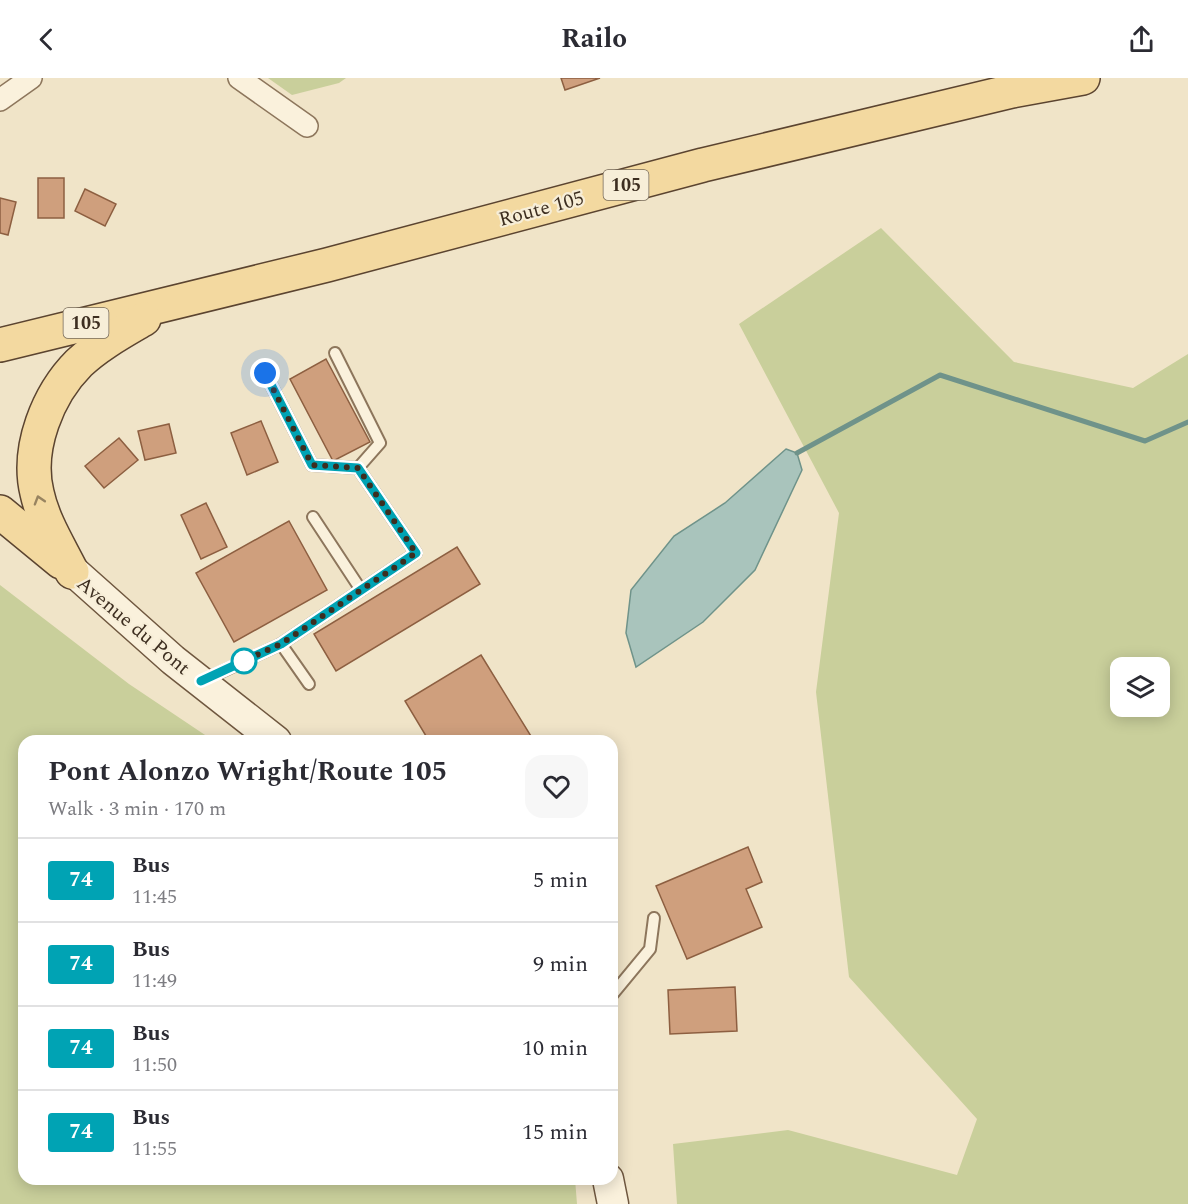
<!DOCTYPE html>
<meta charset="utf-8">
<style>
body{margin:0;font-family:Spectral,serif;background:#f7f7f7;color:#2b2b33;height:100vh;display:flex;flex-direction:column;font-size:22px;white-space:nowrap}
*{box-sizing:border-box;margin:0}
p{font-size:20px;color:#7c7c81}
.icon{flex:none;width:33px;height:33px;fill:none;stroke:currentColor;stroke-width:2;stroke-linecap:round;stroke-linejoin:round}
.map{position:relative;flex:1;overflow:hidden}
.panel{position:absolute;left:18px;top:657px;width:600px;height:450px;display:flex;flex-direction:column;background:#fff;border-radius:18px;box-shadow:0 3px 15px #0003}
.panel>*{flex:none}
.badge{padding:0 12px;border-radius:4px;font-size:21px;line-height:39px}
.tools{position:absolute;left:1110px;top:579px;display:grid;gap:12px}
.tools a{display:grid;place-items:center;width:60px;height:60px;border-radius:12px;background:#fff;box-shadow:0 3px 15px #0003;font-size:30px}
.you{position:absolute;width:30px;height:30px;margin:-15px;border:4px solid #fff;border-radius:50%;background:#1a73e8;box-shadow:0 0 0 9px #1a73e833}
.map>.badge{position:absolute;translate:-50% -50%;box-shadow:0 0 0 3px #fff}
.round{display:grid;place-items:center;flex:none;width:63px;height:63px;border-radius:18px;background:#f7f7f7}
.summary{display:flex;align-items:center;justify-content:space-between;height:102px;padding:0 30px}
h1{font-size:28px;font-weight:700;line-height:45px}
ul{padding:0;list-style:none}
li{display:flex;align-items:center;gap:18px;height:84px;padding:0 30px;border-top:2px solid #e1e1e2}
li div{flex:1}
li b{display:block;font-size:22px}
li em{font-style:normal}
li .badge{min-width:66px;font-weight:700;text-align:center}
header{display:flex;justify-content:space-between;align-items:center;height:78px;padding:0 30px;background:#fff;font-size:27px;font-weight:700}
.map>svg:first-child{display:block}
.green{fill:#c9cf9b;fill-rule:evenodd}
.water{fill:#a9c4bc;stroke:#6f938a;stroke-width:1.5}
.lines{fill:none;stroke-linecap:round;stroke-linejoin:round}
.stream{stroke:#6f938a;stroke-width:5}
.building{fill:#cf9f7d;stroke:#8d5f41;stroke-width:1.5}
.service-casing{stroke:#8d765c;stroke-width:14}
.minor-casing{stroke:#8d765c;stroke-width:24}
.secondary-casing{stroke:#6f573f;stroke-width:33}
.primary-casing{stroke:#5b4430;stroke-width:36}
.service{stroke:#faf1dc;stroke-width:10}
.minor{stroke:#faf1dc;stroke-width:21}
.secondary{stroke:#faf1dc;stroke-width:30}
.primary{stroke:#f3d9a0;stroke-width:33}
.oneway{stroke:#988460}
.line-casing{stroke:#fff;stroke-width:14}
.line{stroke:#00a3b4;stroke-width:9}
.walk{stroke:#3d2e20;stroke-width:6;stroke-dasharray:0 10.8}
.stop-dot{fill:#fff;stroke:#00a3b4;stroke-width:3}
.labels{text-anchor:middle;stroke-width:4.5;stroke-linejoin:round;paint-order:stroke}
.shield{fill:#f7eed8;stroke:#756857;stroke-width:1.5}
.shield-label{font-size:18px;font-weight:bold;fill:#3d2e20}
.street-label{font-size:20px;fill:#3d2e20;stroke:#f7eed8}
</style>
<header><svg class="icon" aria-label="back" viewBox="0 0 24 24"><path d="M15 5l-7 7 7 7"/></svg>Railo<svg class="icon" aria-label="share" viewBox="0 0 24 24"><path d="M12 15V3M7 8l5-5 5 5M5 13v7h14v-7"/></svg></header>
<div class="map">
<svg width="1188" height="1126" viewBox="0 0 1188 1126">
<rect width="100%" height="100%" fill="#f0e4c8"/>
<g class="green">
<path d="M268,0H346L339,5L292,17Z"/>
<path d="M881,150L1014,284L1133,310L1188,276V1126H677L673,1066L788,1052L957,1097L977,1041L849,899L816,614L839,435L739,246ZM1120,590H1160V628H1120Z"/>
<path d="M0,507L129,606L214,663H24V1101H575L577,1126H0Z"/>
</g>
<path class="water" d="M786,371L797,375L802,392L755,492L703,544L636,589L626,555L631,512L674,458L725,425Z"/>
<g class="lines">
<path class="stream" d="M797,375L940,297L1145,363L1188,344"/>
</g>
<g class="building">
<path d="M561,0H600L565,12Z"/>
<rect x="38" y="100" width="26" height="40"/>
<path d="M85,111L116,126L105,148L75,133Z"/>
<path d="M0,120L16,124L8,157L0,155Z"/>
<path d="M326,281L370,364L333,383L290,301Z"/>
<path d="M261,343L278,384L247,397L231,355Z"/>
<path d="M169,346L176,375L145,382L138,353Z"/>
<path d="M119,360L138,382L104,410L85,388Z"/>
<path d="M206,425L227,469L201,481L181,437Z"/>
<path d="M289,443L327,512L234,564L196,495Z"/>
<path d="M457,469L480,506L336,593L314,556Z"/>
<path d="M481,577L534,663H429L405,623Z"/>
<path d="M748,769L762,804L746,811L762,849L687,881L656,808Z"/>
<path d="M735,909L737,953L670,956L668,912Z"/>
</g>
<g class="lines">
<g class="service-casing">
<g id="service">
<path d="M335,275L380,365L358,390"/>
<path d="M313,439L361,512"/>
<path d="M281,566L309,606"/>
<path d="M204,602L281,566L416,475L358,390L312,387L265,295"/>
<path d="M612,917L650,871L654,840"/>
</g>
</g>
<g class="minor-casing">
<g id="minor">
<path d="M239,0L307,48"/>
<path d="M0,22L31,0"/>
</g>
</g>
<g class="secondary-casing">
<g id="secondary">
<path d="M54,476L173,582L276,663"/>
<path d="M608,1101L613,1126"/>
</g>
</g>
<g class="primary-casing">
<g id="primary">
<path d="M0,267L327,187L703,87L1012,13L1083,0"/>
<path d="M0,434L61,484"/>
<path d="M72,494C59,468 43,443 37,415C26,370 48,316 79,285C98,267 122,254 144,241"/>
</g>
</g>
<use href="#service" class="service"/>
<use href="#minor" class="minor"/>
<use href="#secondary" class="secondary"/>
<use href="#primary" class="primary"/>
</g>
<defs><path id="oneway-chevron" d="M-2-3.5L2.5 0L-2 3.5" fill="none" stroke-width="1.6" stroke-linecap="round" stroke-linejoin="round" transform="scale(1.5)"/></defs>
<use class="oneway" href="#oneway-chevron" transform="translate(39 422) rotate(-107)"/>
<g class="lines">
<g class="line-casing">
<path id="line" d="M201,603L281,566L416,475L358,390L312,387L265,295"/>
</g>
<use href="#line" class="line"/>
<path class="walk" d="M244,583L241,584L281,566L416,475L358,390L312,387L265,295"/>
</g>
<circle class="stop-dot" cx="244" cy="583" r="12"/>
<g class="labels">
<g class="shield">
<rect x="603.5" y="92" width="45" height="30" rx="4.5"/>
<rect x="63.5" y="230" width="45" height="30" rx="4.5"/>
</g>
<g class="shield-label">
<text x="626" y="113">105</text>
<text x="86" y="251">105</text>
</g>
<g class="street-label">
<text transform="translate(541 130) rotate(-15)" y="7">Route 105</text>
<text transform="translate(134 547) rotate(40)" y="7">Avenue du Pont</text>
</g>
</g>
</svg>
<div class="tools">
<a><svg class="icon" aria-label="layers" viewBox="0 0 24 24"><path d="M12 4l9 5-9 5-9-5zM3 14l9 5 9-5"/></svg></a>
</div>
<div class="you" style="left:265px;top:295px"></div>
<section class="panel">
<div class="summary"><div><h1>Pont Alonzo Wright/Route 105</h1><p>Walk · 3 min · 170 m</p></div><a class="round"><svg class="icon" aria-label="heart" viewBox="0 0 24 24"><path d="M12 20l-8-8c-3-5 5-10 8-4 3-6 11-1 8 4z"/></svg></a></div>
<ul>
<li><span class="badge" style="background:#00a3b4;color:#fff">74</span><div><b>Bus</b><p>11:45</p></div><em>5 min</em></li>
<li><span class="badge" style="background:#00a3b4;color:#fff">74</span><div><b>Bus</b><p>11:49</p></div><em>9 min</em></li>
<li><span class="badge" style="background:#00a3b4;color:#fff">74</span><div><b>Bus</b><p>11:50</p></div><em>10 min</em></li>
<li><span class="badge" style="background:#00a3b4;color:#fff">74</span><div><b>Bus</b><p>11:55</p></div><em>15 min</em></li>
</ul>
</section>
</div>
